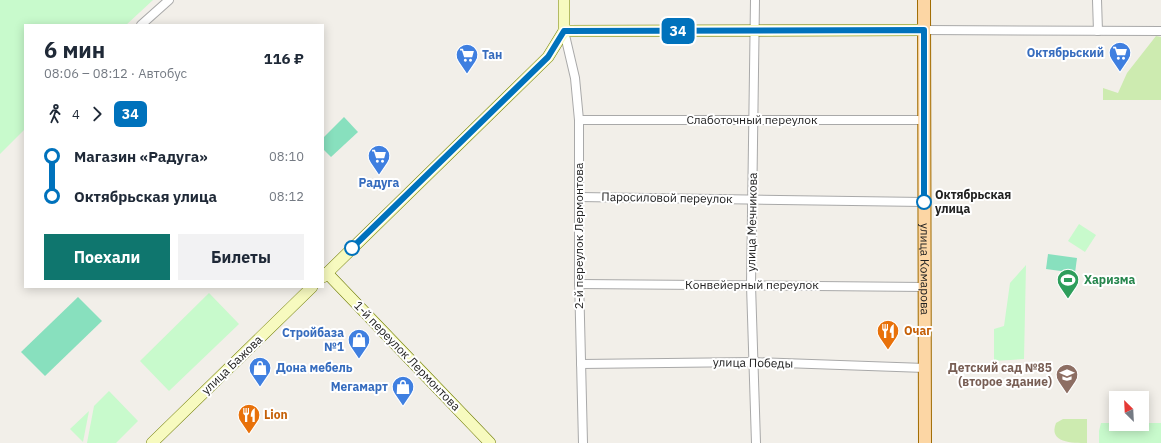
<!DOCTYPE html>
<html lang="ru">
<meta charset="utf-8">
<style>
body{margin:0;font-family:"IBM Plex Sans",sans-serif;background:#f2f2f3;color:#1f2937;height:100vh;display:flex;flex-direction:column;font-size:15px;white-space:nowrap}
*{box-sizing:border-box;margin:0}
p{font-size:13px;color:#747a83}
.icon{flex:none;width:22px;height:22px;fill:none;stroke:currentColor;stroke-width:2;stroke-linecap:round;stroke-linejoin:round}
.map{position:relative;flex:1;overflow:hidden}
.panel{position:absolute;left:24px;top:24px;width:300px;height:264px;display:flex;flex-direction:column;background:#fff;border-radius:0px;box-shadow:0 2px 10px #0003}
.panel>*{flex:none}
.badge{padding:0 8px;border-radius:6px;font-size:14px;line-height:26px}
.needle{width:26px;rotate:336deg}
.controls{position:absolute;left:1109px;top:391px;display:grid;gap:8px}
.controls a{display:grid;place-items:center;width:40px;height:40px;border-radius:0px;background:#fff;box-shadow:0 2px 10px #0003;font-size:20px}
.map>.badge{position:absolute;translate:-50% -50%;box-shadow:0 0 0 2px #fff}
.legs{display:flex;align-items:center;gap:6px;height:44px;padding:0 20px;font-size:13px}
.legs p{margin-inline-start:auto}
.headline{display:flex;align-items:center;justify-content:space-between;height:68px;padding:0 20px}
h1{font-size:22px;font-weight:800;line-height:30px}
.button{display:flex;gap:8px;margin-top:auto;padding:8px 20px}
.button a{flex:1;height:46px;border-radius:0px;background:#0f766e;color:#fff;font-size:16px;font-weight:800;line-height:46px;text-align:center}
.button a+a{background:#f2f2f3;color:#1f2937}
ul{padding:0 20px;list-style:none}
li{display:flex;align-items:center;gap:14px;height:40px;font-size:15px}
li i{display:grid;place-items:center;width:6px;height:100%;margin:0 5px;background:currentColor}
li i::after{content:'';width:10px;height:10px;margin:-5px;border:3px solid;border-radius:50%;background:#fff}
li p{margin-inline-start:auto}
li:first-child i{background:linear-gradient(#0000 50%,currentColor 0)}
li:last-child i{background:linear-gradient(currentColor 50%,#0000 0)}
.map>svg:first-child{display:block}
.grass{fill:#cdebb0}
.park{fill:#c8facc}
.pitch{fill:#88e0be}
.lines{fill:none;stroke-linecap:round;stroke-linejoin:round}
.street-casing{stroke:#a9a9a9;stroke-width:10}
.secondary-casing{stroke:#707d05;stroke-width:12}
.primary-casing{stroke:#a06b00;stroke-width:14}
.street{stroke:#fff;stroke-width:8}
.secondary{stroke:#f7fabf;stroke-width:11}
.primary{stroke:#fcd6a4;stroke-width:12}
.line-1-casing{stroke:#fff;stroke-width:9}
.line-1{stroke:#0072bc;stroke-width:6}
.stop-1-dot{fill:#fff;stroke:#0072bc;stroke-width:2}
.labels{text-anchor:middle;stroke-width:4;stroke-linejoin:round;paint-order:stroke}
.shop-label{font-size:12px;font-weight:bold;fill:#366cbe;stroke:#fff;text-anchor:end}
.street-label{font-size:12px;fill:#222;stroke:#fff}
.stop-label{font-size:12px;font-weight:bold;fill:#222;stroke:#fff;text-anchor:start}
.leisure-label{font-size:12px;font-weight:bold;fill:#27864d;stroke:#fff;text-anchor:start}
.food-label{font-size:12px;font-weight:bold;fill:#c56008;stroke:#fff;text-anchor:start}
.education-label{font-size:12px;font-weight:bold;fill:#785e54;stroke:#fff;text-anchor:end}
</style>
<div class="map">
<svg width="1161" height="443" viewBox="0 0 1161 443">
<rect width="100%" height="100%" fill="#f2efe9"/>
<g class="grass">
<path d="M1156,36L1161,37V100H1103V88L1118,93L1127,73Z"/>
<path d="M1063,419H1087V443C1072,443 1048,443 1056,423Z"/>
</g>
<g class="park">
<path d="M0,0H153L126,25H25V129L0,154Z"/>
<path d="M1079,224L1096,235L1085,252L1068,241Z"/>
<path d="M1026,265L1024,359L994,361V329L1004,326L1010,283Z"/>
<path d="M209,293L239,324L169,391L140,361Z"/>
<path d="M109,391L138,421L116,443H87L94,406Z"/>
<path d="M89,411L83,442L70,429Z"/>
<path d="M1101,423H1161V443H1099V431Z"/>
</g>
<g class="pitch">
<path d="M344,117L358,132L331,157L323,149V138Z"/>
<path d="M1048,254L1077,258L1075,273L1046,269Z"/>
<path d="M78,297L102,321L45,376L21,352Z"/>
</g>
<g class="lines">
<g class="street-casing">
<g id="street">
<path d="M755,0L751,285L756,443"/>
<path d="M1097,0L1098,31"/>
<path d="M141,25L169,0"/>
<path d="M924,30L1161,31"/>
<path d="M564,31L575,78L579,120V278L583,443"/>
<path d="M579,120H924"/>
<path d="M579,197L924,202"/>
<path d="M579,284L925,287"/>
<path d="M581,364L752,362L925,368"/>
</g>
</g>
<g class="secondary-casing">
<g id="secondary">
<path d="M564,31L924,30"/>
<path d="M327,273L490,443"/>
<path d="M323,277L548,57L564,31V0"/>
<path d="M152,443L312,287"/>
</g>
</g>
<g class="primary-casing">
<g id="primary">
<path id="s1" d="M924,0L925,443"/>
</g>
</g>
<use href="#street" class="street"/>
<use href="#secondary" class="secondary"/>
<use href="#primary" class="primary"/>
</g>
<g class="lines">
<g class="line-1-casing">
<path id="line-1" d="M352,248L548,57L564,31L924,30V202"/>
</g>
<use href="#line-1" class="line-1"/>
</g>
<defs>
<g id="supermarket-pin" transform="scale(1.15)"><path d="M0 17L-7.5 6A9.5 9.5 0 1 1 7.5 6Z" fill="#3f7fe0" stroke="#fff"/><path d="M-6-5.5h2.5l.6 2H6L4.5 2H-2.5L-4.4-4H-6ZM-1.5 3.2a1.3 1.3 0 1 0 .1 0ZM3 3.2a1.3 1.3 0 1 0 .1 0Z" fill="#fff"/></g>
<g id="stadium-pin" transform="scale(1.15)"><path d="M0 17L-7.5 6A9.5 9.5 0 1 1 7.5 6Z" fill="#2e9e5b" stroke="#fff"/><path d="M0-5a6.5 5 0 1 0 0 10a6.5 5 0 1 0 0-10ZM-3.5-1.8h7v3.6h-7Z" fill="#fff"/></g>
<g id="restaurant-pin" transform="scale(1.15)"><path d="M0 17L-7.5 6A9.5 9.5 0 1 1 7.5 6Z" fill="#e8710a" stroke="#fff"/><path d="M-5-6h1v4h1v-4h1v4h1v-4h1v5L-1.5 .5V6h-2V.5L-5-1ZM5-6V6H3V1.5H1.5Q1.5-4 5-6Z" fill="#fff"/></g>
<g id="shop-pin" transform="scale(1.15)"><path d="M0 17L-7.5 6A9.5 9.5 0 1 1 7.5 6Z" fill="#3f7fe0" stroke="#fff"/><path d="M-5-2.5h2.3a2.7 3.5 0 0 1 5.4 0H5L5.5 6h-11ZM-1.5-2.5h3a1.5 2.3 0 0 0-3 0Z" fill="#fff"/></g>
<g id="school-pin" transform="scale(1.15)"><path d="M0 17L-7.5 6A9.5 9.5 0 1 1 7.5 6Z" fill="#8d6e63" stroke="#fff"/><path d="M0-5L7-2L0 1L-7-2ZM-4 1L0 2.5L4 1V4Q0 6-4 4Z" fill="#fff"/></g>
</defs>
<g fill-rule="evenodd">
<use href="#supermarket-pin" x="1120" y="53"/>
<use href="#supermarket-pin" x="467" y="55"/>
<use href="#supermarket-pin" x="379" y="156"/>
<use href="#stadium-pin" x="1068" y="280"/>
<use href="#restaurant-pin" x="888" y="331"/>
<use href="#shop-pin" x="359" y="340"/>
<use href="#shop-pin" x="260" y="368"/>
<use href="#school-pin" x="1067" y="375"/>
<use href="#shop-pin" x="403" y="387"/>
<use href="#restaurant-pin" x="249" y="415"/>
</g>
<g class="stop-1-dot">
<circle cx="924" cy="202" r="7"/>
<circle cx="352" cy="248" r="7"/>
</g>
<g class="labels">
<g class="shop-label">
<text x="1104" y="57">Октябрьский</text>
<text x="482" y="59" text-anchor="start">Тан</text>
<text x="379" y="187" text-anchor="middle">Радуга</text>
<text x="344" y="337">Стройбаза<tspan x="344" dy="14">№1</tspan></text>
<text x="276" y="372" text-anchor="start">Дона мебель</text>
<text x="388" y="391">Мегамарт</text>
</g>
<g class="street-label">
<text x="752" y="124">Слаботочный переулок</text>
<text transform="translate(667 198) rotate(1)" y="4">Паросиловой переулок</text>
<text transform="translate(752 222) rotate(-89)" y="4">улица Мечникова</text>
<text transform="translate(579 236) rotate(-90)" y="4">2-й переулок Лермонтова</text>
<text dy="4" stroke="none"><textPath href="#s1" startOffset="269">улица Комарова</textPath></text>
<text x="752" y="289">Конвейерный переулок</text>
<text transform="translate(407 356) rotate(46)" y="4">1-й переулок Лермонтова</text>
<text transform="translate(753 363) rotate(1)" y="4">улица Победы</text>
<text transform="translate(232 365) rotate(-44)" y="4">улица Бажова</text>
</g>
<g class="stop-label">
<text x="935" y="199">Октябрьская<tspan x="935" dy="14">улица</tspan></text>
</g>
<g class="leisure-label">
<text x="1084" y="284">Харизма</text>
</g>
<g class="food-label">
<text x="904" y="335">Очаг</text>
<text x="264" y="419">Lion</text>
</g>
<g class="education-label">
<text x="1052" y="372">Детский сад №85<tspan x="1052" dy="14">(второе здание)</tspan></text>
</g>
</g>
</svg>
<div class="controls">
<a><svg class="needle" viewBox="-14 -14 28 28"><path d="M0-13l5 13h-10z" fill="#e53935"/><path d="M0 13l5-13h-10z" fill="#747a83"/></svg></a>
</div>
<b class="badge" style="left:678px;top:31px;background:#0072bc;color:#fff">34</b>
<section class="panel">
<div class="headline"><div><h1>6 мин</h1><p>08:06 – 08:12 · Автобус</p></div><b>116 ₽</b></div>
<div class="legs"><svg class="icon" aria-label="walk" viewBox="0 0 24 24"><circle cx="13" cy="4" r="2"/><path d="M13 8l-2 6 4 7M11 14l-3 7M7 12l3-4h3l4 4"/></svg>4<svg class="icon" aria-label="forward" viewBox="0 0 24 24"><path d="M9 5l7 7-7 7"/></svg><b class="badge" style="background:#0072bc;color:#fff">34</b></div>
<ul>
<li><i style="color:#0072bc"></i><b>Магазин «Радуга»</b><p>08:10</p></li>
<li><i style="color:#0072bc"></i><b>Октябрьская улица</b><p>08:12</p></li>
</ul>
<div class="button"><a>Поехали</a><a>Билеты</a></div>
</section>
</div>
